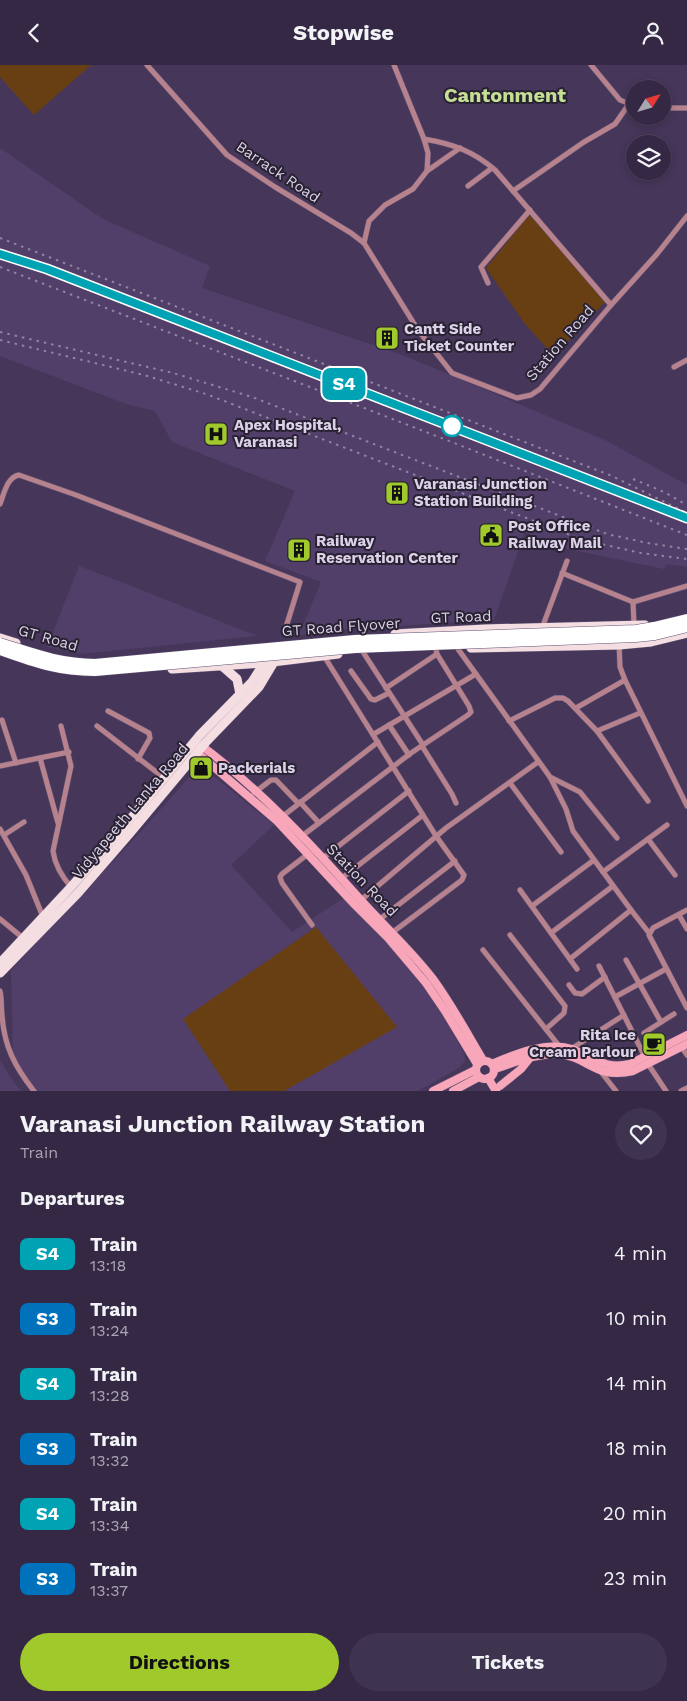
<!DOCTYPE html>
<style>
body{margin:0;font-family:"Work Sans",sans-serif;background:#3f344f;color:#f1f3f6;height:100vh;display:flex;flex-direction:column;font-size:19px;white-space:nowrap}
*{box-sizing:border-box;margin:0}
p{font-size:16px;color:#a9a6b2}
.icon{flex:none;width:28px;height:28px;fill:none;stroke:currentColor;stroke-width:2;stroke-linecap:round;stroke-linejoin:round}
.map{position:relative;height:1026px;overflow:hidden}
.side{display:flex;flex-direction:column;background:#342844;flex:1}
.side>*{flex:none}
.badge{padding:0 10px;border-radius:8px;font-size:18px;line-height:32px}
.needle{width:32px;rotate:53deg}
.buttons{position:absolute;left:626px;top:15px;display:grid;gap:10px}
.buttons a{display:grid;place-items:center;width:45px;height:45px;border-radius:50%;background:#342844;box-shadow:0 2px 8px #0003,0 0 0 1px #4e445d;font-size:25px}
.map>.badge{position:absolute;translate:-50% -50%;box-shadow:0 0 0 2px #fff}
h2{padding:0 20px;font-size:19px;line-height:45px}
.round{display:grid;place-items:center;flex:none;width:52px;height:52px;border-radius:26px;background:#3f344f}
.head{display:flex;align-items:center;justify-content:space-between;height:85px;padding:0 20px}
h1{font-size:24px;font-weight:700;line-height:38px}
.cta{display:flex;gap:10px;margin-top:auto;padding:10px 20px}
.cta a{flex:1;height:58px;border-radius:30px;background:#a0c92c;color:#111;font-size:20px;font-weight:700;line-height:58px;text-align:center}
.cta a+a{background:#3f344f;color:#f1f3f6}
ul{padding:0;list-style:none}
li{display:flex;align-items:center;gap:15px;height:65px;padding:0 20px}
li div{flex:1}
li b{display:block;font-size:19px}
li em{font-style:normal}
li .badge{min-width:55px;font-weight:700;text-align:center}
header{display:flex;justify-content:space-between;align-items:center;height:65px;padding:0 20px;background:#342844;font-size:22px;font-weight:700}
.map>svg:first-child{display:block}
.built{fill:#523f69}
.green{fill:#683f13}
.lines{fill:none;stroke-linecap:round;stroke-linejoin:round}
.street-casing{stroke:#615274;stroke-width:6}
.secondary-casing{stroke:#615274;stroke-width:9}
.primary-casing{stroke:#615274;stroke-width:10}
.street{stroke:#b6828d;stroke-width:5}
.secondary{stroke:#f8a6b9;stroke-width:8}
.primary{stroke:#f4dee2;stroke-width:9}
.rail{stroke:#9184a1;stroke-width:2;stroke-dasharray:2.5 5;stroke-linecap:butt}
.highway-bridge-casing{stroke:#615274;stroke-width:11;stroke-linecap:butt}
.highway-bridge{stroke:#fff;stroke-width:10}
.line-casing{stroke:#fff;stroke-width:11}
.line{stroke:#00a3b4;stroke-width:8}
.stop-dot{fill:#fff;stroke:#00a3b4;stroke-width:2.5}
.labels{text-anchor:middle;stroke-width:4;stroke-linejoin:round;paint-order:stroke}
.street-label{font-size:15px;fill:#dbd2e8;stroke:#292233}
.poi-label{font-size:15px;font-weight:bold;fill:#dbd2e8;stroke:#292233;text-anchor:start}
.district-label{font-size:20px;font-weight:bold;fill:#c5df95;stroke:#292233}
</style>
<header><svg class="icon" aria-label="back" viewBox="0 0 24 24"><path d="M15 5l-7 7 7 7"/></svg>Stopwise<svg class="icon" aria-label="person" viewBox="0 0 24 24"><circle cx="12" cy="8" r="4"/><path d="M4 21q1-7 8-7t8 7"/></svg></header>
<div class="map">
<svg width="687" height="1026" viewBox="0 0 687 1026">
<rect width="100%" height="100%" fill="#46365a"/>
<g class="built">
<path d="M0,83L103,154L210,201L202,223L400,289L607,376L687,420V502L667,499L664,504L563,483L525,467L494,555L351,564L299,570L321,517L265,496L295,426L172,377L155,346L129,340L0,291Z"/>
<path d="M79,501L129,520L257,571L81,589L47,582Z"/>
<path d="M200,700L274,760L231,800L292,867L345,832L427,922L464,988L465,996L457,1004L418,1026H35L13,990L11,905L135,773Z"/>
<path d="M0,995L10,1012L21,1026H0Z"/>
</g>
<g class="green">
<path d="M0,0H91L34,50L0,12Z"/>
<path d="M530,149L606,236L554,291L525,259L486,203Z"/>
<path d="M316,862L397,962L284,1026H230L183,954Z"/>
</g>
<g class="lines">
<g class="street-casing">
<g id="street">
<path d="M147,0L227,90L275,122L351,168L364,178L418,265L452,308L517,333L531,330L540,324L611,240L657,189L687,151"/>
<path d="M591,0L620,35L635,41"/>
<path d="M662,43H687"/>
<path d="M424,74C453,79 473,86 495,105L611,240"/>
<path d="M427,106L460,83"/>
<path d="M468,121L492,103"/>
<path d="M513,126L584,77L615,59L629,39"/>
<path d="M364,178L369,156L385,140L413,124L427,106L428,88L424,74L394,0"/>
<path d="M488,218L481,202L530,145"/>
<path d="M674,302L687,295"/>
<path d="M0,439C4,429 7,412 19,410L76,430L300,517L286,562"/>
<path d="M562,508L633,537L687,521"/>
<path d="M633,537L634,560"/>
<path d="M542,563L567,496"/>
<path d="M619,578L620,602L625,615L687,741"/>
<path d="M458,584L550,712L566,744L573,766L631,845L649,868"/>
<path d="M363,587L423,680"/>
<path d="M324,591L436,771L464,810L462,815L393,867"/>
<path d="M351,606L371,634L375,635L389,628"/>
<path d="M386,623L437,589"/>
<path d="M576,643L625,615"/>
<path d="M108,646L149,668L150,673L138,694"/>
<path d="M2,655L16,698"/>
<path d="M509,656L555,633H563L568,636L597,666L648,736"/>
<path d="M389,660L409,690"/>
<path d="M61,661L71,701L53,786C55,801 62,812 72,823"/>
<path d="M97,661L164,713"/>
<path d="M597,666L640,648"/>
<path d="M374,669L476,609"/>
<path d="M422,681L452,729L456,738"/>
<path d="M40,693L58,758"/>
<path d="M0,701L69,687"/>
<path d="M550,712L580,727L617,773"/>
<path d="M510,718L561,787"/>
<path d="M254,728L271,715H276L298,738"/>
<path d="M300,737L319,758"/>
<path d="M283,751L378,677"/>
<path d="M0,764L26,810L43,852"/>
<path d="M4,770L24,757"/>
<path d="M302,771L411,688L468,650L471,647L469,641L437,589L436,585"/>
<path d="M648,774L675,810"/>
<path d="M308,789L282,809L280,812L282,818L312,860"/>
<path d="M323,793L409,726"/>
<path d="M603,807L667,760"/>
<path d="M342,813L423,750"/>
<path d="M520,825L577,904"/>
<path d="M361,835L446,763L538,697"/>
<path d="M532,841L594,795"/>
<path d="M687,845L653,863L649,870L687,943"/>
<path d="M679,850L687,864"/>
<path d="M0,854L23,873"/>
<path d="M380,854L455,796"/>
<path d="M551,868L613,821"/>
<path d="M510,870L565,941L564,948L546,964"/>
<path d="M483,885L560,982"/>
<path d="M570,894L631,845"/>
<path d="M626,895L661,957"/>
<path d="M599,901L645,992"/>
<path d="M569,920L575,928L582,929L605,912"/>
<path d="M0,926C2,934 1,942 2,950C4,981 15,1002 34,1026"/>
<path d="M615,932L666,904"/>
<path d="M644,968L674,949"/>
<path d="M681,981L687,990"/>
<path d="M571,984L624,950"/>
<path d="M648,999L666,1026"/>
<path d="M601,1007L616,1026"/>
<path d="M681,1026L687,1023"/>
</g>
</g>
<g class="secondary-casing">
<g id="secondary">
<path d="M199,679C259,723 310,778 359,833C384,861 411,885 433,914C452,940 467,968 483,995"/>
<path d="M194,685L277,756L355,840L388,873L426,918L445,946L477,999"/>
<circle cx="485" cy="1005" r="9"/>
<path d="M492,999C515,989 547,976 572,984C594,992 604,1005 630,999L687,970"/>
<path d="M494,1004C514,998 537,988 559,989C589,992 595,1015 633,1006L687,979"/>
<path d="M488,1013L496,1026"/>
<path d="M500,1021L521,1004L529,994"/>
<path d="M433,1026L475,1005"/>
<path d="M453,1026L479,1012"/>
</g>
</g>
<g class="primary-casing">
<g id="primary">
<path d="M395,569L485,564L645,560"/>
<path d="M0,573L16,578"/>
<path d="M471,583L619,580L651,577L687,568"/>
<path d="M221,600L237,614L240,629"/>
<path d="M172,604L264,598L338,589"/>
<path d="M0,898L71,822L123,763L199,671L252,617L264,598"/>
<path d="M0,908L78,828L130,768L206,677L259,622L274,597"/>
</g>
</g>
<use href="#street" class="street"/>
<use href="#secondary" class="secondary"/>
<use href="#primary" class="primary"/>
<g class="rail">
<path d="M0,173L612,411L687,448"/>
<path d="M0,185L675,449"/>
<path d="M0,202L444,374L687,470"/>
<path d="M0,267L173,308L252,332L607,469L647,478L687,484"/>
<path d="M0,275L144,310L206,329L583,475L641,488L687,494"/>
<path d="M633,414L664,427L687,440"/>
</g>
<g class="highway-bridge-casing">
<g id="highway-bridge">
<path d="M0,578C35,589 57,598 95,599L355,575L636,565L654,562L687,554"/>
<path d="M0,585C34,597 58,606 95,606L355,583L636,572L655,570L687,562"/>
</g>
</g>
<use href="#highway-bridge" class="highway-bridge"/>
</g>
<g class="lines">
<g class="line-casing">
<path id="line" d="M0,189L47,204L687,453"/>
</g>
<use href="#line" class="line"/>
</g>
<defs>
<g id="building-square" transform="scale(1.25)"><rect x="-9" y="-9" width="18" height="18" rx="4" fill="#a0c92c" stroke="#292233"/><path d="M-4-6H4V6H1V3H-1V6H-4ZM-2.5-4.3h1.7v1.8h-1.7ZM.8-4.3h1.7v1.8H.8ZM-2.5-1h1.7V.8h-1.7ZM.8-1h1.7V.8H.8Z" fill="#111"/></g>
<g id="hospital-square" transform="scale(1.25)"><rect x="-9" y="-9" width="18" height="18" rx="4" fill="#a0c92c" stroke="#292233"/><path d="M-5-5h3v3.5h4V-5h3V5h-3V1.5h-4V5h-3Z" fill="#111"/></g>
<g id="civic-square" transform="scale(1.25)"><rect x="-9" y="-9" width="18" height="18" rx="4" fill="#a0c92c" stroke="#292233"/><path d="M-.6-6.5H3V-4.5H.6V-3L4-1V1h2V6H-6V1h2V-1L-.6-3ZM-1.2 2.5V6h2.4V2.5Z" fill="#111"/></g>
<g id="shop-square" transform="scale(1.25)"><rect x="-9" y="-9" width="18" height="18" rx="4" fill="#a0c92c" stroke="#292233"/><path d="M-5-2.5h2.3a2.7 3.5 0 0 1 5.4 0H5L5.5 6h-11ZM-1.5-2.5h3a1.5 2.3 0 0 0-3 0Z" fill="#111"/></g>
<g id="cafe-square" transform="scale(1.25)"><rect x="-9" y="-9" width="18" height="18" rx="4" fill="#a0c92c" stroke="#292233"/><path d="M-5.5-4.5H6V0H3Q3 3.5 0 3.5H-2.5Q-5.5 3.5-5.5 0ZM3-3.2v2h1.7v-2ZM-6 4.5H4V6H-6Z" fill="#111"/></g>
</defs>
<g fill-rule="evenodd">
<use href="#building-square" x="387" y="273"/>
<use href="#hospital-square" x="216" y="369"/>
<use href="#building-square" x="397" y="428"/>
<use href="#civic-square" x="491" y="470"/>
<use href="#building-square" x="299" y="485"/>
<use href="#shop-square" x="201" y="703"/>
<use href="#cafe-square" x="654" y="979"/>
</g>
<circle class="stop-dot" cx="452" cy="361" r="10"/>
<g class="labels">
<g class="street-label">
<text transform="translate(278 107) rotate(34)" y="5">Barrack Road</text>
<text transform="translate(560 278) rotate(-49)" y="5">Station Road</text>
<text transform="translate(461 552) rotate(-2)" y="5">GT Road</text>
<text transform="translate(341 562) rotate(-4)" y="5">GT Road Flyover</text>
<text transform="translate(48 573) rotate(16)" y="5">GT Road</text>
<text transform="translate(130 746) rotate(-50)" y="5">Vidyapeeth Lanka Road</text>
<text transform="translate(362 815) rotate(46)" y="5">Station Road</text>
</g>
<g class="poi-label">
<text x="404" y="269">Cantt Side<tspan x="404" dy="17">Ticket Counter</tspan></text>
<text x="234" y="365">Apex Hospital,<tspan x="234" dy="17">Varanasi</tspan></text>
<text x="414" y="424">Varanasi Junction<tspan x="414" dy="17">Station Building</tspan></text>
<text x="508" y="466">Post Office<tspan x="508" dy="17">Railway Mail</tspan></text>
<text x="316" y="481">Railway<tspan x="316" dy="17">Reservation Center</tspan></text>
<text x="218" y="708">Packerials</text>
<text x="636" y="975" text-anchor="end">Rita Ice<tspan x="636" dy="17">Cream Parlour</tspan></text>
</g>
<g class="district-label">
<text x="505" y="37">Cantonment</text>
</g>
</g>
</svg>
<div class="buttons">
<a><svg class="needle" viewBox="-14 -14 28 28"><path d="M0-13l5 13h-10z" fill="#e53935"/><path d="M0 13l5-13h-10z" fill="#a9a6b2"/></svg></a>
<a><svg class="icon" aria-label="layers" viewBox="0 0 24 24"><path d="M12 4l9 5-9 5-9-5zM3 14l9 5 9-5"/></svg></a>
</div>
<b class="badge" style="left:344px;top:319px;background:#00a3b4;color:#fff">S4</b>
</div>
<section class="side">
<div class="head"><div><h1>Varanasi Junction Railway Station</h1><p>Train</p></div><a class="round"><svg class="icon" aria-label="heart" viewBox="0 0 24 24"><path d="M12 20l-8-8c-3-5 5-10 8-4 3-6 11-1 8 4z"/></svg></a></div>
<h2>Departures</h2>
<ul>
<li><span class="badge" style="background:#00a3b4;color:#fff">S4</span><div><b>Train</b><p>13:18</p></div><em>4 min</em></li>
<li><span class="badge" style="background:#0072bc;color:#fff">S3</span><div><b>Train</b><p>13:24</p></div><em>10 min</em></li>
<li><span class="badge" style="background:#00a3b4;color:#fff">S4</span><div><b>Train</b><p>13:28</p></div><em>14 min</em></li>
<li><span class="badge" style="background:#0072bc;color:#fff">S3</span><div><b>Train</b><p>13:32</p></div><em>18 min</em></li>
<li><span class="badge" style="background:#00a3b4;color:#fff">S4</span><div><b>Train</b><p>13:34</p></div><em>20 min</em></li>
<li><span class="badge" style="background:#0072bc;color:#fff">S3</span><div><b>Train</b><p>13:37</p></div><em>23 min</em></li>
</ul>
<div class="cta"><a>Directions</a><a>Tickets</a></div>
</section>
